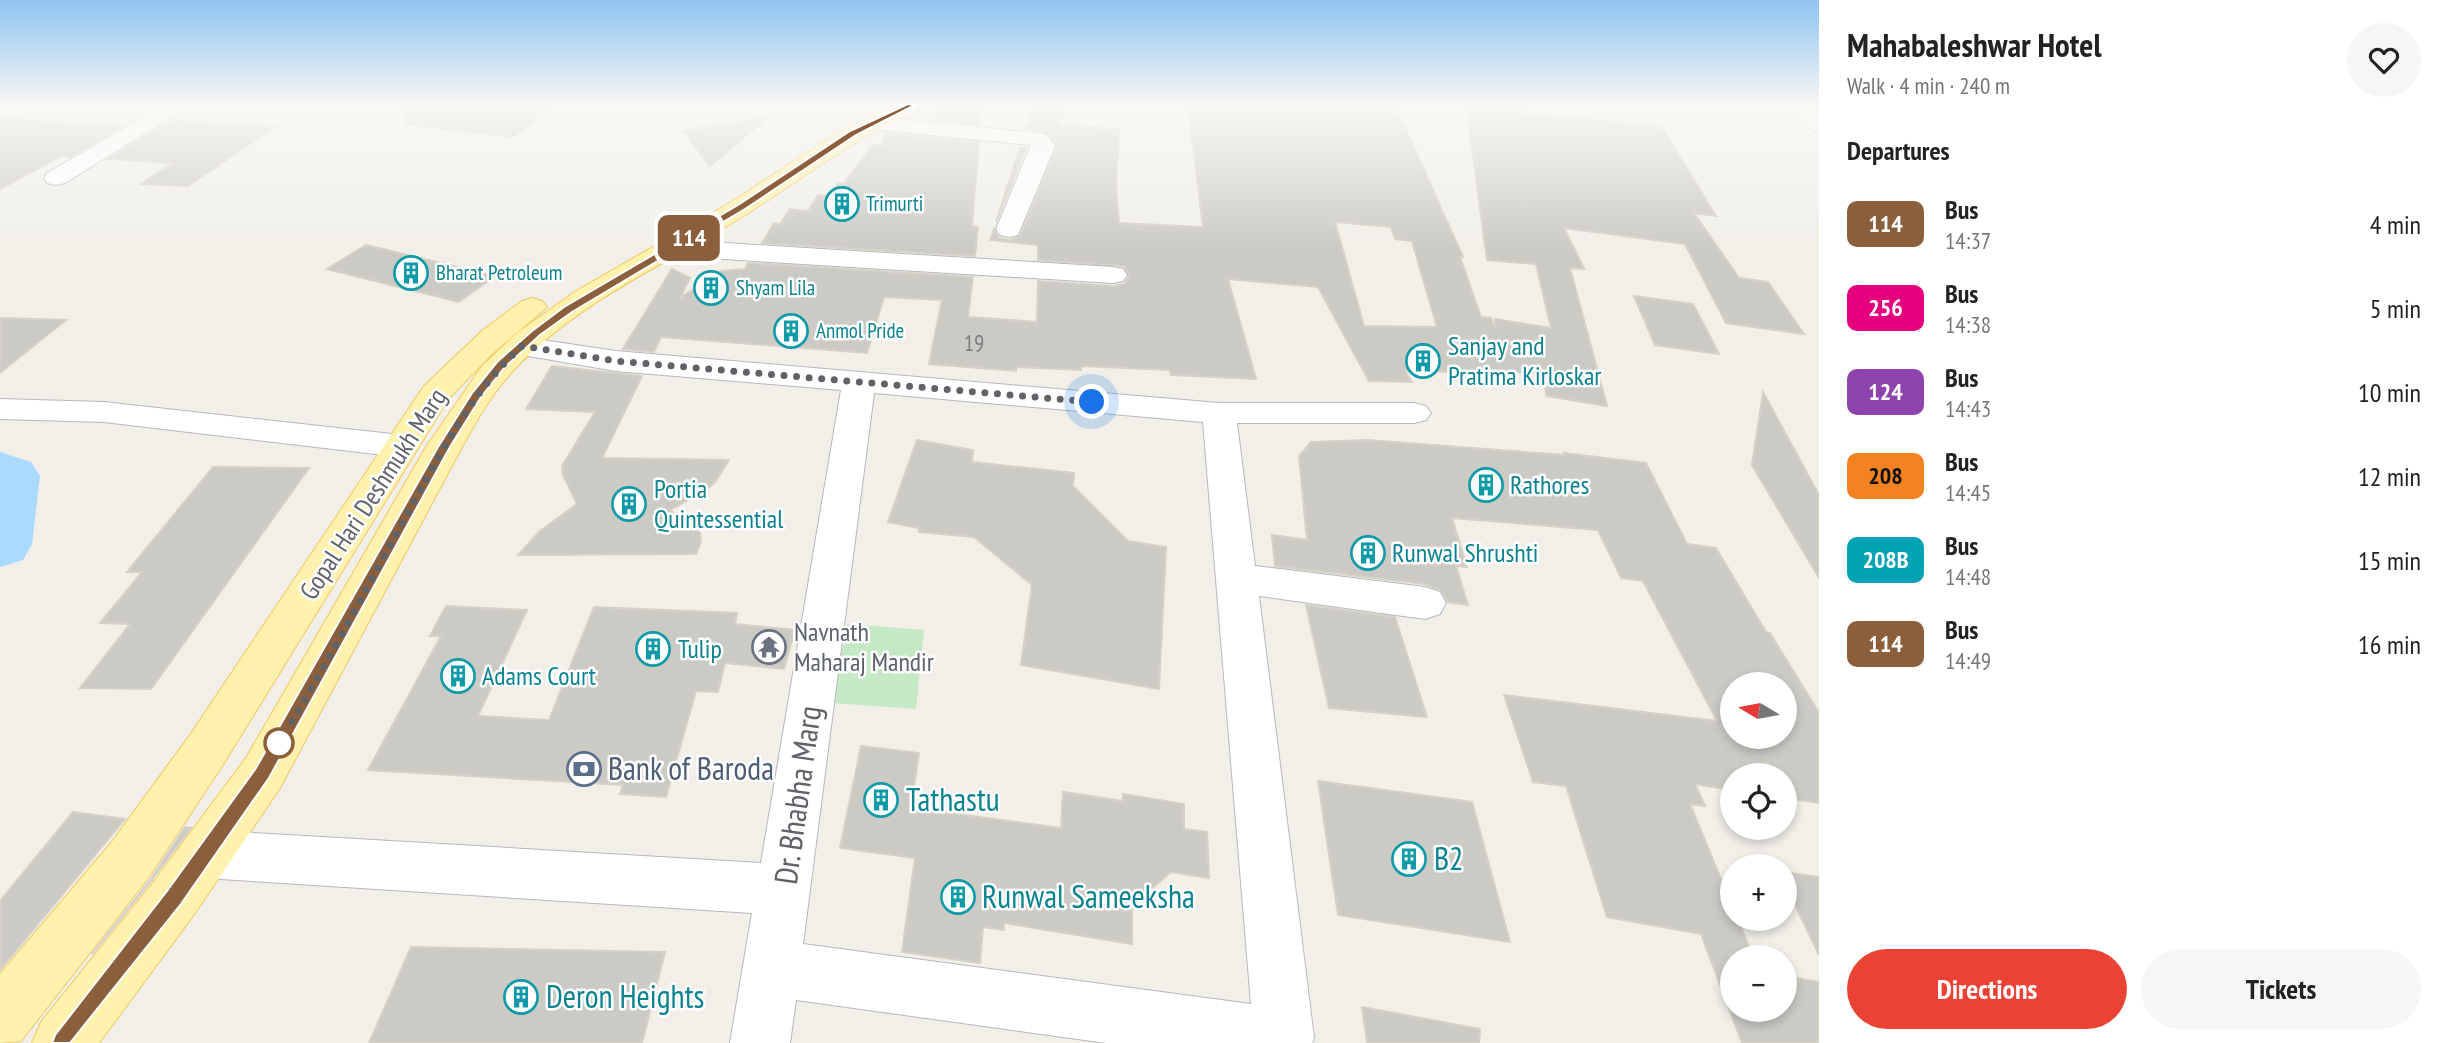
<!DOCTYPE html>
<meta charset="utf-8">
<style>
body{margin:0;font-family:"PT Sans Narrow",sans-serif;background:#f6f6f6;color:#222;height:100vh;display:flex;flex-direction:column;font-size:26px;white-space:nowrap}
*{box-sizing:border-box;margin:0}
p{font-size:23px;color:#767676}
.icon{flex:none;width:38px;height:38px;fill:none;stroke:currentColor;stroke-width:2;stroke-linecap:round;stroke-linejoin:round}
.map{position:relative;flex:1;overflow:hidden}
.details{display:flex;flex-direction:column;background:#fff;width:630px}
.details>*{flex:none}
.badge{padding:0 14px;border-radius:10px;font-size:24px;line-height:46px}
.needle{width:46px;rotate:280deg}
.buttons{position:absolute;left:1720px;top:672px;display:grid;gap:14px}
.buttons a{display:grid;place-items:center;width:77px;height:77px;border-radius:50%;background:#fff;box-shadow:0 4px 10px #0003;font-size:35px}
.you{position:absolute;width:35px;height:35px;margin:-18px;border:5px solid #fff;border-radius:50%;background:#1a73e8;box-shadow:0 0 0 10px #1a73e833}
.map>.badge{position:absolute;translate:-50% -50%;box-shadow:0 0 0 4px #fff}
h2{padding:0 28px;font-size:26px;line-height:63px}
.round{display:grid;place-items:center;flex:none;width:74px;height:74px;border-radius:37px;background:#f6f6f6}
.head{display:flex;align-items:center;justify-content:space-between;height:119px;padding:0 28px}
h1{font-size:33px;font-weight:600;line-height:52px}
.button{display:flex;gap:14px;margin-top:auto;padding:14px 28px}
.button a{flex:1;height:80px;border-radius:42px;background:#ea4335;color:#fff;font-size:28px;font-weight:600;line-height:80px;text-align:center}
.button a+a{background:#f6f6f6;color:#222}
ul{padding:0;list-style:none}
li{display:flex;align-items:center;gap:21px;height:84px;padding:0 28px}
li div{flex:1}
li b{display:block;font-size:26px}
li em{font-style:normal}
li .badge{min-width:77px;font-weight:700;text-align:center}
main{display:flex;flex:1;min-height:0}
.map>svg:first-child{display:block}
.green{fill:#c5e8c5}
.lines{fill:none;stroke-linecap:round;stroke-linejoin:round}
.river{fill:#aadaff;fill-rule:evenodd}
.building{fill:#cccac5;stroke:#d6d1c6;stroke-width:2;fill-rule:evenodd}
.street-casing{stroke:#b5b8bc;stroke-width:2}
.primary-casing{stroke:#f2c960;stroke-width:2}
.street{fill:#fff;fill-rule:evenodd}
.primary{fill:#fff2af;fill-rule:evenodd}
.line{fill:#8b5e3c;stroke:#fff;stroke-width:2}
.walk{stroke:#5f6368;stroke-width:7;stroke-dasharray:0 12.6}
.stop-dot{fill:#fff;stroke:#8b5e3c;stroke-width:3.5}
.labels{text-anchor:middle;stroke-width:5;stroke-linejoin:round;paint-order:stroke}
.far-culture-label{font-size:21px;fill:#0d838f;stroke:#fff;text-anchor:start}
.number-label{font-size:23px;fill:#7a7d7f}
.culture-label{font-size:26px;fill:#0d838f;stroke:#fff;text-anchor:start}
.street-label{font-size:26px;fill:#5f6368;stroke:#fff}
.worship-label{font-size:26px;fill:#5b616d;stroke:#fff;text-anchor:start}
.near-service-label{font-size:32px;fill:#4e5e75;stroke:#fff;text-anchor:start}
.near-street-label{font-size:32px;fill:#5f6368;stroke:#fff}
.near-culture-label{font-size:32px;fill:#0d838f;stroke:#fff;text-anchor:start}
</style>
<main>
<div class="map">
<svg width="1819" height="1043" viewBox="0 0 1819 1043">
<rect width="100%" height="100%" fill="#f1efe8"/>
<path class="green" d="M847,624L924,630L916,709L833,703Z"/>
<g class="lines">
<path class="river" d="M0,452L31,462L40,476L32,544L23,560L0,567Z"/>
</g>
<g class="building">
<path d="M406,105H556L513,137L405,124Z"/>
<path d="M1034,105H1065L1059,125L1119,129L1116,187L1119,223L1203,227L1188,105L1348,110V105H1395L1463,257H1460L1481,317L1491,318L1496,330L1495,319L1551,328L1536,264L1487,260L1466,105H1522L1523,113L1661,126L1716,216L1694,213L1739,278L1768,282L1804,334L1726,323L1685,244L1564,228L1584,269L1570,268L1607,406L1547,396L1541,373L1405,371L1412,382L1369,381L1318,287L1228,279L1256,379L1171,375L1170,370L1081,366V370L1016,367V371L929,364L942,300L884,297L867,353L661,337L654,352L623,349L672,269L690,278L680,298L720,271L745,269L748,263L973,277L968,317L1037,322L1038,281L1113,286L1124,284L1129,276L1124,266L1038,260V245L990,240L994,229L999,238L1010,240L1020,236L1057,147L1046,131L1026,129ZM1335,222L1391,227L1395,239L1412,241L1437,327L1364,326Z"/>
<path d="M941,106L982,108L980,125L938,120Z"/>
<path d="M770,116L710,166L683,131Z"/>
<path d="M0,118L123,126L70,157L61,156L0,189Z"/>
<path d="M171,120L220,123L275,127L188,186L141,184L173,163L108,159Z"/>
<path d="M887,133L979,142L972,226L978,227L975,256L762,243L774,223L780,224L790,209L808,211L818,195L832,196L838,183L843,184L873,145L881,146Z"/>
<path d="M1020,147H1027L996,222Z"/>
<path d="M366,245L495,276L459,302L327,269Z"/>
<path d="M1634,296L1693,304L1719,354L1655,345Z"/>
<path d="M0,318L66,320L0,373Z"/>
<path d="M552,366L642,376L602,458L729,460L715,482L706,490L670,510L700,533L701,542L696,554L518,555L540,531L577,504L563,475L562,466L595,412L526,409Z"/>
<path d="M1763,392L1819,495V578L1752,465Z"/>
<path d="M917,440L973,450L972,462L1074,473L1073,486L1128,541L1166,547L1159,689L1021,665L1032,585L974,537L919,532L918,528L888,522Z"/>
<path d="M1367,440L1565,455L1564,453L1646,463L1687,544L1716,548L1766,632L1770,633L1819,713V803L1785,798V775H1732V790L1695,784L1705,806L1690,804L1732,906V919H1738L1753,957H1732V1010H1785V976L1819,982V1043H1742L1701,934L1607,917L1566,786L1533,782L1504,695L1717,721L1643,581L1621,578L1598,530L1452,518L1467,567L1456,566L1468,605L1448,602L1441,590L1425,584L1275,566L1272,535L1307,540L1299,456L1311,442ZM1732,684H1785V737H1732Z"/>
<path d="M213,467L309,468L151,689L80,688L130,624L100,623L142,572H127Z"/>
<path d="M1306,605L1395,617L1427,717L1329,708Z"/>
<path d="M446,606L527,610L478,716L549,720L594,607L737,613L735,624L795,630L784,669L725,663L718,692L696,691L666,797L620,794L623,785L368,770L441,636H430Z"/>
<path d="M861,746L919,753L911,808L1061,828L1063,792L1123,801V794L1184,804V829L1207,832L1209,878L1171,872L1132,906V944L1004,923V930L983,927L980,963L902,952L915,858L840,848Z"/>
<path d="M1318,781L1472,802L1510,942L1338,915Z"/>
<path d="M73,812L125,819L0,970V901Z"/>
<path d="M185,827L191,828L153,878L92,954L151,879Z"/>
<path d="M1785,872L1819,877V955L1785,884Z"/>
<path d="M411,947L665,952L642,1043H369Z"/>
<path d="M1362,1007L1480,1029L1479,1043H1367Z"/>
</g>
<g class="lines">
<g class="street-casing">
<g id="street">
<path d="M164,105H190L65,183L56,185L47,183L44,178L47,173Z"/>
<path d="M1791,105H1813L1819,112V132L1811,130Z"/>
<path d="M870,116L1046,134L1055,146L1018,235L1009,237L1000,235L996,229L1031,145L862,128L859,123L862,118Z"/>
<path d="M686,232L725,243L1113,267L1123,269L1127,275L1123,281L1113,283L723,259L676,246L673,240L676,234Z"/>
<path d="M522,337L616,351L1219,403H1414L1426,406L1431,413L1426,420L1414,423H1237L1255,566L1425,587L1440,592L1446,603L1440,614L1425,619L1259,596L1314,1038L1312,1043H1106L796,1000L790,1043H730L752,913L205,878L187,871L179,854L187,837L205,830L761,863L841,390L616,371L511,353L506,346L511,339ZM874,393L1203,422L1251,1004L803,944Z"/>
<path d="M0,399L104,402L401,435L414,438L419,446L414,454L401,457L104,422L0,419Z"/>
</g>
</g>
<g class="primary-casing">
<g id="primary">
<path d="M892,105H921L919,110C858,136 806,176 750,212C668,264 569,304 505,380C488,400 475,424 462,447L280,788L193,916L99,1043H32L41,1022L155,880L246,758L426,447L482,366L517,333L576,291L733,201L837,133Z"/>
<path d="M532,298L542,301L547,307L492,354L449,398L224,763L149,877L21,1041L0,1043V974L111,843L190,735L424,386L483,330L522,301Z"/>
</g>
</g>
<use href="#street" class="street"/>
<use href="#primary" class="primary"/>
</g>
<linearGradient id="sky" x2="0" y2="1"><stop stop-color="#8fc3f1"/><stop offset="0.42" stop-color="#f9f8f5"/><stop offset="1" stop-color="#f9f8f5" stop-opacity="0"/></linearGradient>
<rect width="1819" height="251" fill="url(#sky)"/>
<path class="line" d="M908,104L915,105L856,135L745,209L572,312L540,335L505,367L481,397L450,447L269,778L181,904L70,1043H52L55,1035L167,891L256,768L438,447L472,393L497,362L532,331L564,307L738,205L850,131Z"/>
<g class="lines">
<path class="walk" d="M279,743C326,667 367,587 410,509C442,451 472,391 522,346L616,361L1092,402"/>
</g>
<defs>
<g id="building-ring" transform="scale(1.75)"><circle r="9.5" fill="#fff" stroke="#0f9aa8" stroke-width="1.5"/><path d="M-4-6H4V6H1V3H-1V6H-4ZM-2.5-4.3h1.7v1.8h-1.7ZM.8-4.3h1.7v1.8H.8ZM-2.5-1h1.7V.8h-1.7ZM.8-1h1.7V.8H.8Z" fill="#0f9aa8"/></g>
<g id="temple-ring" transform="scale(1.75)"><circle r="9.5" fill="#fff" stroke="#6b7280" stroke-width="1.5"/><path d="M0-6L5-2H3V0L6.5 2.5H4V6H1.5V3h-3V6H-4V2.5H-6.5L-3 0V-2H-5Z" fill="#6b7280"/></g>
<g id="bank-ring" transform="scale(1.75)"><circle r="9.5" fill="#fff" stroke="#5c6f8a" stroke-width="1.5"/><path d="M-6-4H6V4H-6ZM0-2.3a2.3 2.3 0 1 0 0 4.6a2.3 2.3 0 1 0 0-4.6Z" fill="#5c6f8a"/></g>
</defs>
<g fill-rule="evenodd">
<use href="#building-ring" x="842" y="204"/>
<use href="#building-ring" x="411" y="273"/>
<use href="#building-ring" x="711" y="288"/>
<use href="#building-ring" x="791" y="331"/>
<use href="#building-ring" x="1423" y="361"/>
<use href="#building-ring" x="1486" y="485"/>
<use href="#building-ring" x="629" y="504"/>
<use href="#building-ring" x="1368" y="553"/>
<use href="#temple-ring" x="769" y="647"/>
<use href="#building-ring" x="653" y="649"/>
<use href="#building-ring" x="458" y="676"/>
<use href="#bank-ring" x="584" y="769"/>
<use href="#building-ring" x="881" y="800"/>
<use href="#building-ring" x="1409" y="859"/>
<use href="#building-ring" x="958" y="897"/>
<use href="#building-ring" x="521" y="997"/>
</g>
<circle class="stop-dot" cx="279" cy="743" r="14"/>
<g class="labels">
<g class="far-culture-label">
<text x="866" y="211">Trimurti</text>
<text x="436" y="280">Bharat Petroleum</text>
<text x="736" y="295">Shyam Lila</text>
<text x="816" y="338">Anmol Pride</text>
</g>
<g class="number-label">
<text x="974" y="351">19</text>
</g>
<g class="culture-label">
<text x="1448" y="355">Sanjay and<tspan x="1448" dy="30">Pratima Kirloskar</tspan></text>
<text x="1510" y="494">Rathores</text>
<text x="654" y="498">Portia<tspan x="654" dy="30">Quintessential</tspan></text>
<text x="1392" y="562">Runwal Shrushti</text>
<text x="678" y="658">Tulip</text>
<text x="482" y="685">Adams Court</text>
</g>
<g class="street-label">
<text transform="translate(373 494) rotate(-57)" y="9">Gopal Hari Deshmukh Marg</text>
</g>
<g class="worship-label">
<text x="794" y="641">Navnath<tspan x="794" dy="30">Maharaj Mandir</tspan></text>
</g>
<g class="near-service-label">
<text x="608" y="780">Bank of Baroda</text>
</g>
<g class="near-street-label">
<text transform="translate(798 795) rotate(-82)" y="11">Dr. Bhabha Marg</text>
</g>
<g class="near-culture-label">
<text x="906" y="811">Tathastu</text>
<text x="1434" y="870">B2</text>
<text x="982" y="908">Runwal Sameeksha</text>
<text x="546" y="1008">Deron Heights</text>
</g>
</g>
</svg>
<div class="buttons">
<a><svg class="needle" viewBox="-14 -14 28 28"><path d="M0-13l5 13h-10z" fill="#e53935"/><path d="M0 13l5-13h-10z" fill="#767676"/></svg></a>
<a><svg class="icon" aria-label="locate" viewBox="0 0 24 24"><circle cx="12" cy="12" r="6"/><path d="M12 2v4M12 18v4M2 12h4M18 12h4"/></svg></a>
<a>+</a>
<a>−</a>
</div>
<div class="you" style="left:1092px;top:402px"></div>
<b class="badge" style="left:689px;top:238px;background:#8b5e3c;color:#fff">114</b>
</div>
<section class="details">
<div class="head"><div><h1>Mahabaleshwar Hotel</h1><p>Walk · 4 min · 240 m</p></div><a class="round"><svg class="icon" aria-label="heart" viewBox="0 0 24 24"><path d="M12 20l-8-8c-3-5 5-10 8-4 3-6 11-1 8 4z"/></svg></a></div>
<h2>Departures</h2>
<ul>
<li><span class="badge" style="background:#8b5e3c;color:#fff">114</span><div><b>Bus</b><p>14:37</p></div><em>4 min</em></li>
<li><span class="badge" style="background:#e6007e;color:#fff">256</span><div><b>Bus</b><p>14:38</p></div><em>5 min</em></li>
<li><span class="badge" style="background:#8e44ad;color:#fff">124</span><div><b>Bus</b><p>14:43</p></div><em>10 min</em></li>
<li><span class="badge" style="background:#f58220;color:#111">208</span><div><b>Bus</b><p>14:45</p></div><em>12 min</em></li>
<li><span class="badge" style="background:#00a3b4;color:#fff">208B</span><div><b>Bus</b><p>14:48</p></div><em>15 min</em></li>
<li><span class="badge" style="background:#8b5e3c;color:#fff">114</span><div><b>Bus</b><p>14:49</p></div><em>16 min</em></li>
</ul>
<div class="button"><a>Directions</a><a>Tickets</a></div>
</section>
</main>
